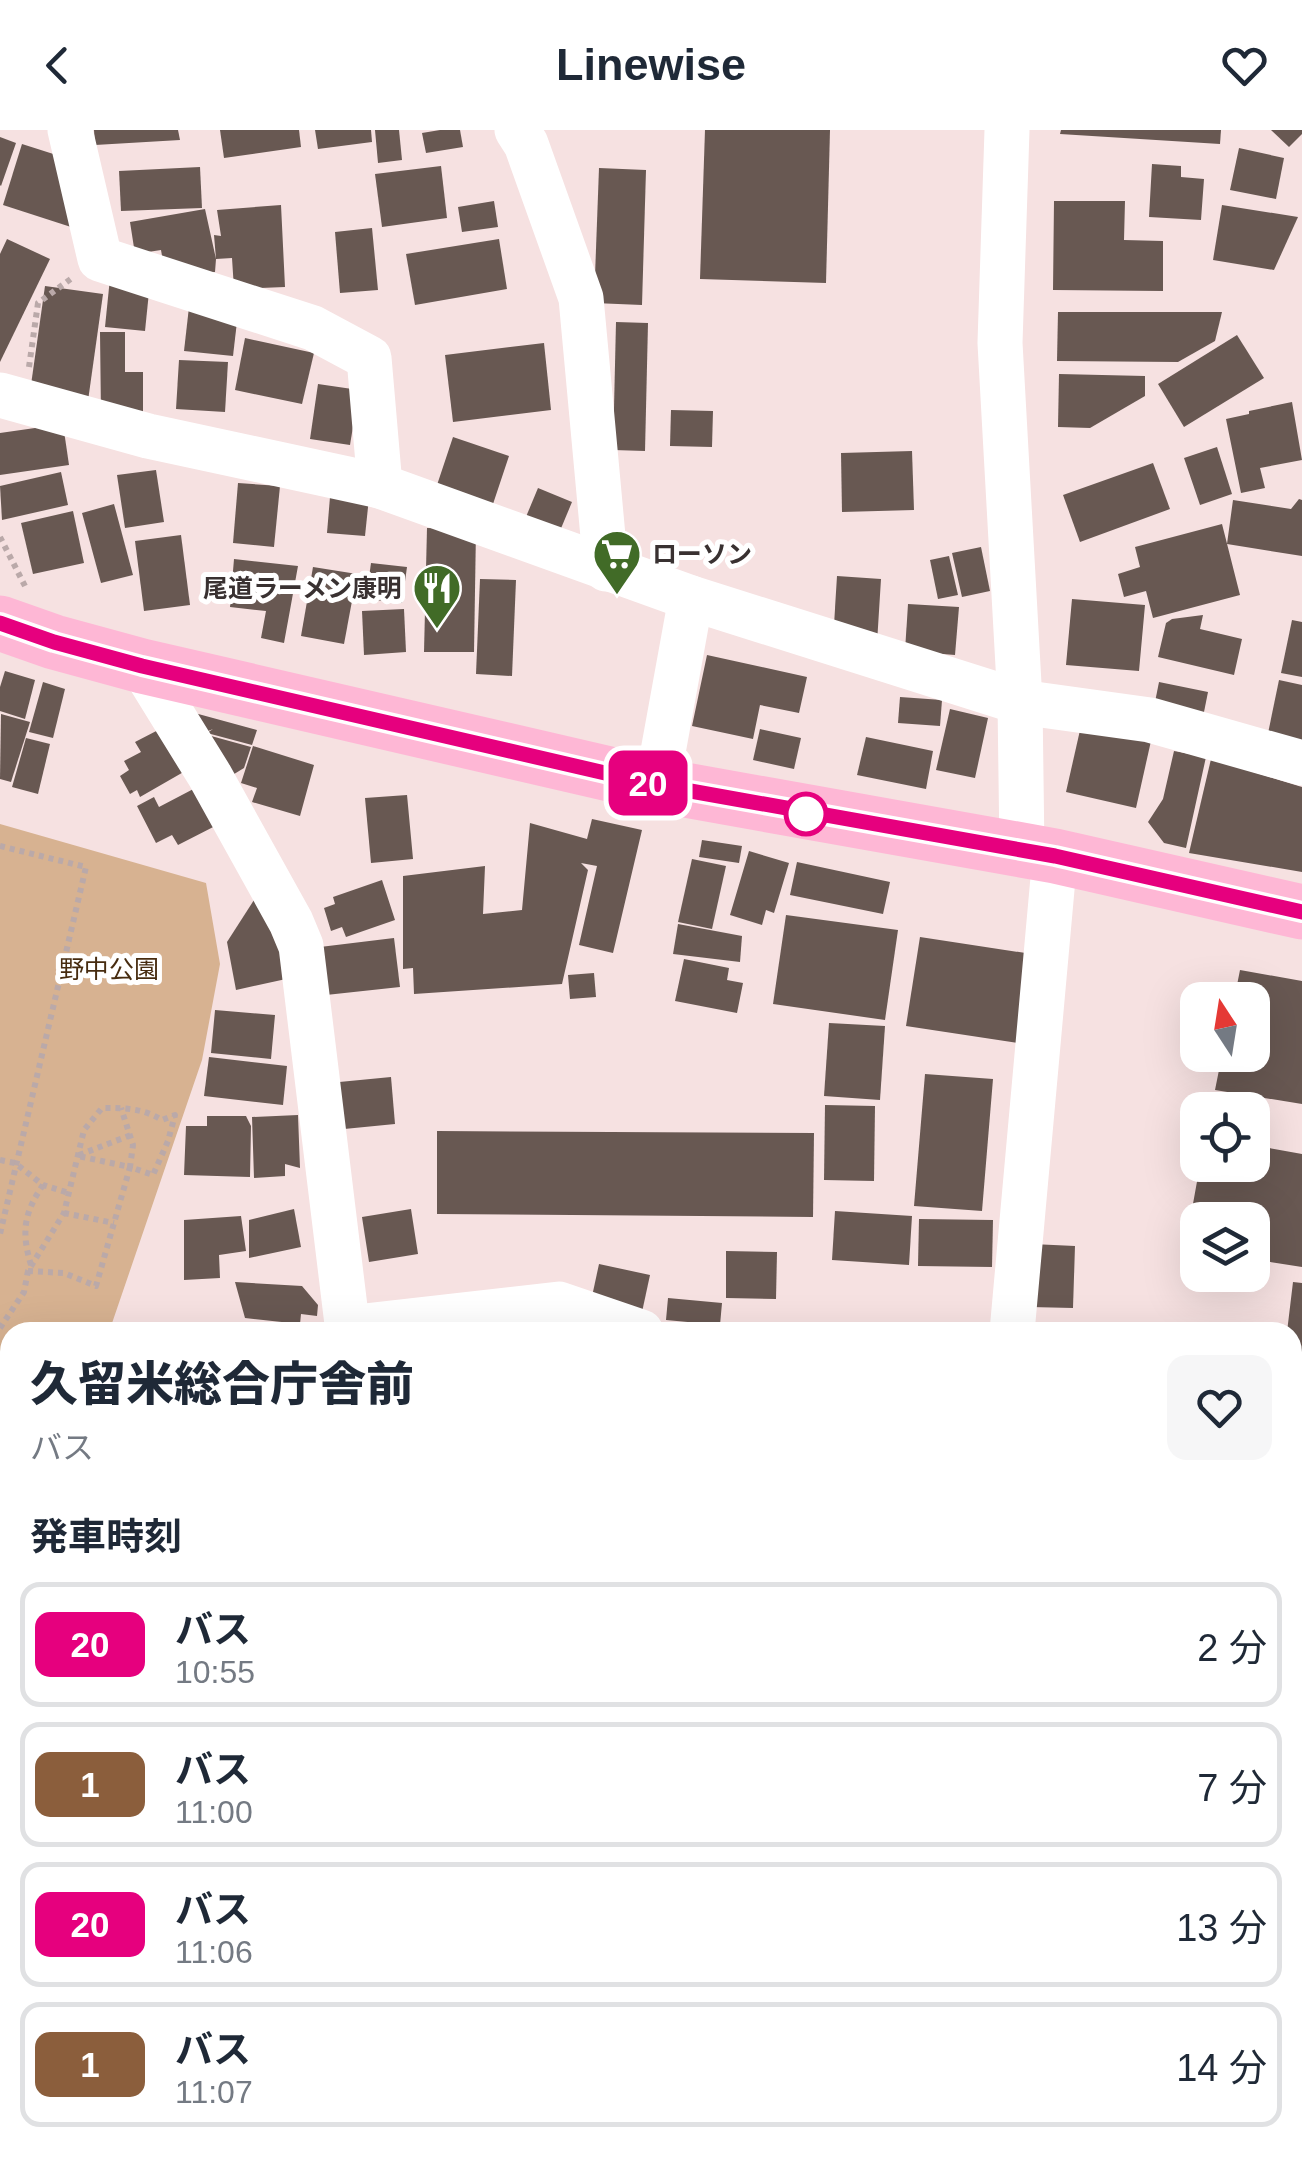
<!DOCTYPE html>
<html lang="ja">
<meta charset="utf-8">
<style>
body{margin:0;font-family:Helvetica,"Noto Sans JP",sans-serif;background:#f6f6f7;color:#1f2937;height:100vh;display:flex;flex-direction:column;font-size:38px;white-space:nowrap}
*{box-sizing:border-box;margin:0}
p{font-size:32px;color:#747a83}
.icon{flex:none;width:55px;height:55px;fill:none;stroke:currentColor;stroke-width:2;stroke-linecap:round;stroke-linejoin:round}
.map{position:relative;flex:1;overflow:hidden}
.details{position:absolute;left:0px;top:1192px;width:1302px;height:842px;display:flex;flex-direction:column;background:#fff;border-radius:30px 30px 0 0;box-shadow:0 10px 40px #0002}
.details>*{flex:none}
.badge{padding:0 20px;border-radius:15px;font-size:35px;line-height:65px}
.needle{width:65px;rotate:348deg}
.buttons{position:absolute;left:1180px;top:852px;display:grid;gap:20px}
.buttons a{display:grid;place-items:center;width:90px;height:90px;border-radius:20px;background:#fff;box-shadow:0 10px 40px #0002;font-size:50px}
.map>.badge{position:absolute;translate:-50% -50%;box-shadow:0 0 0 5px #fff}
h2{padding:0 30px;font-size:38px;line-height:90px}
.round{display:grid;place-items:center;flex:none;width:105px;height:105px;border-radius:20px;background:#f6f6f7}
.overview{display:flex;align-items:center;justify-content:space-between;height:170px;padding:0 30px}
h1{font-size:48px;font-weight:800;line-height:75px}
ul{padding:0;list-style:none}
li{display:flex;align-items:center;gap:30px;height:125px;margin:0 20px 15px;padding:0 10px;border:5px solid #e0e1e3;border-radius:20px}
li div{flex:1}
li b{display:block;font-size:38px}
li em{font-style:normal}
li .badge{min-width:110px;font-weight:700;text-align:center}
header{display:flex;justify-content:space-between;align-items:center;height:130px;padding:0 30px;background:#fff;font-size:45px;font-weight:800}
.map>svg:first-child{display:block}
.green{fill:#d7b291}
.building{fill:#685852}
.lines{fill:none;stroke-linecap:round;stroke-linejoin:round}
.path{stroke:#baa9a9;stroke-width:6;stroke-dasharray:5 5;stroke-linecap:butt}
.minor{stroke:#fff;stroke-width:45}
.highway{stroke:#feb7d5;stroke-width:55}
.line-casing{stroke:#fff;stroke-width:22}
.line{stroke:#e6007e;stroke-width:15}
.stop-dot{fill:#fff;stroke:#e6007e;stroke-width:5}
.labels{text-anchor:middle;stroke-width:10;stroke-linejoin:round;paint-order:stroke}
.poi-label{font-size:25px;font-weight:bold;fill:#393131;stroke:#fff;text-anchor:start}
.park-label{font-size:25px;fill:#472c10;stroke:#fff}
</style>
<header><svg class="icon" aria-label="back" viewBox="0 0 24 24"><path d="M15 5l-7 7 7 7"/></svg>Linewise<svg class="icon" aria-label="heart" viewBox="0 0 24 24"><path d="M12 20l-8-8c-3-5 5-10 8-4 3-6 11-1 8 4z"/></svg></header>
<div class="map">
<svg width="1302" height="2033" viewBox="0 0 1302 2033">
<rect width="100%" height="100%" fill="#f6e1e1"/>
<path class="green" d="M0,694L206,753L220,834L202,930L109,1202H10V1715L0,1718Z"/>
<g class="building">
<path d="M94,0H178L180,10L95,15Z"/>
<path d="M220,0H299L301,17L224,28Z"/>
<path d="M315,0H371L372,12L318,19Z"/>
<path d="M375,0H399L402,30L378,33Z"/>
<path d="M440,0H460L463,17L426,23L422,3Z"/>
<path d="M705,0H830L826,153L700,149Z"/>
<path d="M1061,0H1221L1220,14L1060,4Z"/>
<path d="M1271,0H1302V4L1289,17Z"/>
<path d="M0,7L16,13L1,56L0,55Z"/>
<path d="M22,14L91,36L71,97L3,75Z"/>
<path d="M1239,18L1284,28L1276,69L1230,60Z"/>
<path d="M1152,34L1181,36V47L1204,49L1201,90L1149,87Z"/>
<path d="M441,36L447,88L382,97L375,44Z"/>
<path d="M200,37L202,78L121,81L119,41Z"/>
<path d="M599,38L646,40L642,175L594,173Z"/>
<path d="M494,71L498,97L462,102L458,77Z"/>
<path d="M1054,71H1125L1124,110L1163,111V161L1053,160Z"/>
<path d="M281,75L285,157L234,159L232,128L216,129L215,142L166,149L161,120L135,124L130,92L205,79L216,129L214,105L221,106L217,80Z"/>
<path d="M1222,75L1298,87L1274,140L1213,130Z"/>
<path d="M372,98L378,160L340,163L335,102Z"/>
<path d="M7,109L50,129L0,232V124Z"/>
<path d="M499,109L507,159L415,175L406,124Z"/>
<path d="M110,148L150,152L145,201L105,197Z"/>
<path d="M45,156L103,164L86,285L28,276Z"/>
<path d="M189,177L238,183L233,226L184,221Z"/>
<path d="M1058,182H1222L1215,211L1178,232L1057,231Z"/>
<path d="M616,192L648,193L645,321L613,320Z"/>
<path d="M100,202H125V242H143V285H101Z"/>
<path d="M1237,205L1264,248L1184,297L1158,254Z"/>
<path d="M245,208L314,223L302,274L235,260Z"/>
<path d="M544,213L551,280L453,292L445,225Z"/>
<path d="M179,230L228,232L225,282L176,279Z"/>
<path d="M1059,244L1145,246V266L1090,298L1058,297Z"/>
<path d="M318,254L359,260L350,315L310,309Z"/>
<path d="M1292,272L1302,330L1260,338L1265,358L1241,363L1226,289L1249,284V281Z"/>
<path d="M671,280L713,281L712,317L670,316Z"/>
<path d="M63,294L69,335L0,345V303Z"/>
<path d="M453,307L509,326L493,374L437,355Z"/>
<path d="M1217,317L1232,364L1200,375L1184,328Z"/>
<path d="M912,321L914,380L842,382L841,323Z"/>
<path d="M1153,333L1170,379L1080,412L1063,365Z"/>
<path d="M156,340L164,392L125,398L117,345Z"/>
<path d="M61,342L68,375L2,390L0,356Z"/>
<path d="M238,353L280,356L274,417L233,413Z"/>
<path d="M331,355L370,358L365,406L327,403Z"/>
<path d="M538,358L572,372L557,408L523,394Z"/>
<path d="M1299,369L1302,370V426L1227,414L1233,370L1291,379Z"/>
<path d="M114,374L133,445L101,453L82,383Z"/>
<path d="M73,381L84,433L33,444L21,393Z"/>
<path d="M1222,394L1240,465L1153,488L1146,461L1124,467L1118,444L1140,437L1135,417Z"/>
<path d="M427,398L476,399L474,522H424Z"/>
<path d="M181,405L190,475L144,481L135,411Z"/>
<path d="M981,417L990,461L962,467L952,423Z"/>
<path d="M949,426L958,465L938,469L930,430Z"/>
<path d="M234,429L298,436L284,513L261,508L266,481L230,477Z"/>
<path d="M371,433L407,437L402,473L366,469Z"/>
<path d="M313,437L357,444L344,514L301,506Z"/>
<path d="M837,446L881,449L877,513L833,511Z"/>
<path d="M480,449L516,450L512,546L476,544Z"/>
<path d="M1072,469L1145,475L1139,541L1066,535Z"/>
<path d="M908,474L959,477L955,525L905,521Z"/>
<path d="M404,479L406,522L364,525L362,481Z"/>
<path d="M1203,485L1200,499L1242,509L1234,545L1158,527L1166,493L1172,489Z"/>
<path d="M1292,490L1302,492V547L1281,543Z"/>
<path d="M707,525L807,547L799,583L760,575L753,609L692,596Z"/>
<path d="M5,541L35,550L25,589L0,581V557Z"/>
<path d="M1279,550L1302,555V620L1266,613Z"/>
<path d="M43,552L65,559L53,608L29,602Z"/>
<path d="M1159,552L1208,562L1202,592L1153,582Z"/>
<path d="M900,567L942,570L940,596L898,593Z"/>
<path d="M950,579L988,588L975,648L936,640Z"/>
<path d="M191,582L257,600L252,615L207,603L213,599L196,606Z"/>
<path d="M1,584L30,592L11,652L0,649Z"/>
<path d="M1083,587L1153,602L1136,678L1066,662Z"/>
<path d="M164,597L187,640L140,667L137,660L130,664L120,646L129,640L124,631L141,622L135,612Z"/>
<path d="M760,599L801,608L794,639L753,630Z"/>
<path d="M204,604L251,617L244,638L221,652Z"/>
<path d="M866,607L933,621L926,659L857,645Z"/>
<path d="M26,608L50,614L38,664L12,657Z"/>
<path d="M253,616L314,635L300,686L252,672L257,658L241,653Z"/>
<path d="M1174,621L1206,627L1186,718L1164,713L1148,692L1163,669Z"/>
<path d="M1211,629L1302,657V742L1189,723Z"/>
<path d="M201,655L223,692L178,715L172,705L156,713L137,676L154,667L159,677Z"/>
<path d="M407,665L413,729L371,733L365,668Z"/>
<path d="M592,689L642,700L613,823L579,815L597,736L581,733L588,740L562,854L414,864L413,838L403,839V746L485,736L483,784L522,780L530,693L587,709Z"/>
<path d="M702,710L742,716L739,733L699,727Z"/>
<path d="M749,721L789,733L774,783L766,780L762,795L730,785Z"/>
<path d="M692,729L726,736L712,799L678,792Z"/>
<path d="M797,732L890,752L883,784L790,765Z"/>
<path d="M382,750L395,790L346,807L342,797L331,801L324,778L335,774L333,767Z"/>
<path d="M254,770L272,783L286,849L236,860L227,812Z"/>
<path d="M786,785L898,800L885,890L773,874Z"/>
<path d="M678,794L742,806L740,832L673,824Z"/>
<path d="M920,807L1032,824L1018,913L906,896Z"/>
<path d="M394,808L400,857L326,865L320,817Z"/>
<path d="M684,829L729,838L727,850L743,853L737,883L675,871Z"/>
<path d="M1240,840L1302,851V974L1215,960L1222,925H1252V870H1234Z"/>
<path d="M594,843L596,867L570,869L568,845Z"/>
<path d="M215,880L275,885L271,929L211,923Z"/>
<path d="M829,893L885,896L880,970L824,966Z"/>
<path d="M209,927L287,936L283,975L204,966Z"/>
<path d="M925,944L993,949L982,1081L914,1076Z"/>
<path d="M391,947L395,994L334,1000L329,953Z"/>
<path d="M825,975L875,976L874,1051L824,1050Z"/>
<path d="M298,985L300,1038L285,1034V1046L254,1048L252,987Z"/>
<path d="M207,986H246L251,996L250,1047L184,1045L186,996H207Z"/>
<path d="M437,1001L814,1003L813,1087L437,1084Z"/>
<path d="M1252,1015L1302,1024V1137L1252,1129V1090H1198V1120L1185,1118L1200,1035H1252Z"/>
<path d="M294,1079L301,1117L249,1128V1090Z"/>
<path d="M411,1079L418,1124L369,1132L362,1087Z"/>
<path d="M835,1081L912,1086L909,1135L832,1130Z"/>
<path d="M241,1086L246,1121L219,1125L220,1148L184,1150V1090Z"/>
<path d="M919,1089L993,1090L992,1137L918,1136Z"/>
<path d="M1032,1114L1075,1116L1073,1178L1030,1177Z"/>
<path d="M726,1121L777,1122L776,1169L726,1168Z"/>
<path d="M599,1134L650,1145L639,1196L588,1185Z"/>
<path d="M235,1152L302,1156L318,1175L317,1186L301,1184L300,1194L245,1188Z"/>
<path d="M1293,1152L1302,1153V1251L1292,1250V1202H1287Z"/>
<path d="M668,1168L722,1173L720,1195L666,1190Z"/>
<path d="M1300,1533L1302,1598L1292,1600V1535Z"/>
<path d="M1302,1612V1657L1298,1658L1292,1639V1614Z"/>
<path d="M1292,1671H1302V1716L1292,1715Z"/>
<path d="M1302,1793V1821L1292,1823V1795Z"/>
<path d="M1292,1854L1302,1855V1894H1292Z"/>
<path d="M10,1881V1979L0,1982V1885Z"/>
<path d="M292,2025H336L337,2026L313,2033H294Z"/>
<path d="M354,2025H379L380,2029L357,2033Z"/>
<path d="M477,2025H559V2027L543,2030L544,2033H479Z"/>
<path d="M611,2025H698V2027L668,2033H613Z"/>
<path d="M879,2025H951L950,2033H879Z"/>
<path d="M962,2025H1033L1032,2033H961Z"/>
<rect x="1227" y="2025" width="55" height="8"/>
</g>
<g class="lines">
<g class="path">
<path d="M29,237L38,173L72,148"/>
<path d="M0,407L26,458"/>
<path d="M0,716L86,737L0,1104"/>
<path d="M79,1025L131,1005"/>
<path d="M0,1030L15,1033L43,1055L69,1063"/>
<path d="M64,1083L114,1093"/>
<path d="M31,1135C21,1102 24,1083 43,1055"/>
<path d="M28,1141L64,1143L96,1156L130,1037L78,1026"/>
<path d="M0,1198L24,1162L28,1141L64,1083L84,1000L102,978C125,978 142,978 162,990L175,985L168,1011L153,1045L130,1037L133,1015L121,978"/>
<path d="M0,1295L10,1299"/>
<path d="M0,1581L10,1610"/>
<path d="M0,1645L10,1620"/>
</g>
<g class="minor">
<path d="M70,0L100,129L313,198L369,228L380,356"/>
<path d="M517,0L526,14L581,168L606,439"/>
<path d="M1007,0L1000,213L1020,572L1022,722"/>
<path d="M0,265L148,306L380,356L691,468L1020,572L1150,590L1302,633"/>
<path d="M142,536L210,646L291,792L301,816L348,1202"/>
<path d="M657,655L691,468"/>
<path d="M347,1198L559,1174L641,1202"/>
<path d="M1012,1202L1055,726"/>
<path d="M0,1718L10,1705"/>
<path d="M1292,1759L1302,1760"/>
<path d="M730,2025L734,2033"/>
<path d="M1204,2025V2033"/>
<path d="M85,2033L101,2025"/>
</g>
<path class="highway" d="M0,493L54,512L142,536L657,655L1055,726L1302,782"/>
</g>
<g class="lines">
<g class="line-casing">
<path id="line" d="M0,493L54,512L142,536L657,655L1055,726L1302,782"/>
</g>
<use href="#line" class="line"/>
</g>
<defs>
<g id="supermarket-pin" transform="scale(2.5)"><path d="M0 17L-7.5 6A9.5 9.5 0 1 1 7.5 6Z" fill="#416b27" stroke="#fff"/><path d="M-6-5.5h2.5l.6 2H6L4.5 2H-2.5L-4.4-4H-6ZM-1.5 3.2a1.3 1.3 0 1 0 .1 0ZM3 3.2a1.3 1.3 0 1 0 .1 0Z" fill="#fff"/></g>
<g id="restaurant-pin" transform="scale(2.5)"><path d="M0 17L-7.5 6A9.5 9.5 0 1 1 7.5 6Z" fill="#416b27" stroke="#fff"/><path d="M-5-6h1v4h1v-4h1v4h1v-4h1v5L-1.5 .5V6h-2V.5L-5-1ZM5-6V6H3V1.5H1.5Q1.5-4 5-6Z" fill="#fff"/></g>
</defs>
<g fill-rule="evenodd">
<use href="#supermarket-pin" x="617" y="424"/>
<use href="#restaurant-pin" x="437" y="458"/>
</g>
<circle class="stop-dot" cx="806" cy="684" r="20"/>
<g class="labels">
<g class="poi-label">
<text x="652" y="433">ローソン</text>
<text x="402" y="467" text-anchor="end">尾道ラーメン康明</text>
</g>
<g class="park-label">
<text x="109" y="848">野中公園</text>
</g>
</g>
</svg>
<div class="buttons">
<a><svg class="needle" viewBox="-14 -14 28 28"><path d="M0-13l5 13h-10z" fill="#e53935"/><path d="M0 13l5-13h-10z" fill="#747a83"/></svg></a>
<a><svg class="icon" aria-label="locate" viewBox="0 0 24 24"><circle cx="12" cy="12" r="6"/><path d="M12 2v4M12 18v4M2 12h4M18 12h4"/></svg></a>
<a><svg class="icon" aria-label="layers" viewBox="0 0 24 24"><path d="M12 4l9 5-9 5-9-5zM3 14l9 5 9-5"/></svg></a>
</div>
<b class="badge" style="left:648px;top:653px;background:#e6007e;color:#fff">20</b>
<section class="details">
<div class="overview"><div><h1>久留米総合庁舎前</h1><p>バス</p></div><a class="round"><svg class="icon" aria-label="heart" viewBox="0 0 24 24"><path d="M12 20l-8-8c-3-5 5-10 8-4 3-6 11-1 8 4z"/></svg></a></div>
<h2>発車時刻</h2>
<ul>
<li><span class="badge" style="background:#e6007e;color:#fff">20</span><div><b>バス</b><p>10:55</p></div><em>2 分</em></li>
<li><span class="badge" style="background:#8b5e3c;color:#fff">1</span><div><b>バス</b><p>11:00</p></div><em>7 分</em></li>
<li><span class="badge" style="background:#e6007e;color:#fff">20</span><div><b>バス</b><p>11:06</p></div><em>13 分</em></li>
<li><span class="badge" style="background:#8b5e3c;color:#fff">1</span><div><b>バス</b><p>11:07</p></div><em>14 分</em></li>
</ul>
</section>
</div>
